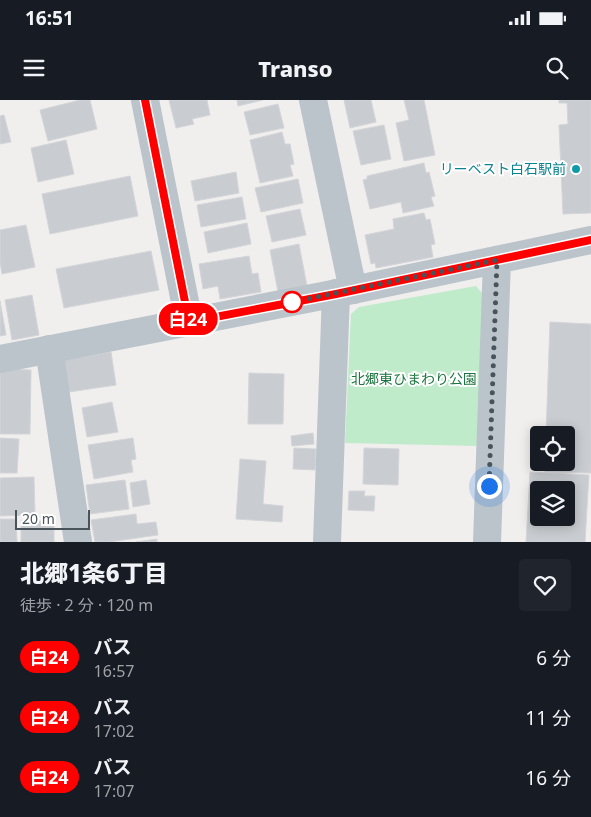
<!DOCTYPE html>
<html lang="ja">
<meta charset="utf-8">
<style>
body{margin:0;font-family:"Noto Sans","Noto Sans JP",sans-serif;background:#20242c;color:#f1f3f6;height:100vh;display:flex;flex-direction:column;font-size:19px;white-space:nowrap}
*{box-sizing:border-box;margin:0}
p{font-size:16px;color:#9ea1a6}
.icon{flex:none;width:28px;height:28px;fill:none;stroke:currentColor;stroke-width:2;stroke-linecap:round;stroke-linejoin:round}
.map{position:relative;height:442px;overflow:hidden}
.side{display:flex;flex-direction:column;background:#171b24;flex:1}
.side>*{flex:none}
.badge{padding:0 10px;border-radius:16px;font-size:18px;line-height:32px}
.fabs{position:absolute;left:530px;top:326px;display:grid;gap:10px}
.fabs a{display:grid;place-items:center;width:45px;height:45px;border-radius:5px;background:#171b24;box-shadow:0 2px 12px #0003;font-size:25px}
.scale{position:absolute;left:15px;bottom:12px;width:75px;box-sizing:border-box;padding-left:5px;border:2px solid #48545a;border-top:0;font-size:14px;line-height:18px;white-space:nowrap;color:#48545a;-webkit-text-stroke:4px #fff;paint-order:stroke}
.you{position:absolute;width:25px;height:25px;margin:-12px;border:4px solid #fff;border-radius:50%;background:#1a73e8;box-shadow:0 0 0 8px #1a73e833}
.map>.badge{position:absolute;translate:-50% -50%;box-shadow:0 0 0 2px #fff}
.round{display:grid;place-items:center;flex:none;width:52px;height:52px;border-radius:5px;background:#20242c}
.head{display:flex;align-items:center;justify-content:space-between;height:85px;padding:0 20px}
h1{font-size:24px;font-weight:800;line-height:38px}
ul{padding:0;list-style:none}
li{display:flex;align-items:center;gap:15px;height:60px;padding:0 20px}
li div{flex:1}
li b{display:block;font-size:19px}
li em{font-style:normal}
li .badge{min-width:55px;font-weight:700;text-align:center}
.status{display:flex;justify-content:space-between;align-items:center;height:35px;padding:0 25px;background:#171b24;direction:ltr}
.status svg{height:14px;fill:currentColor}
header{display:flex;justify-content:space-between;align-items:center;height:65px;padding:0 20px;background:#171b24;font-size:22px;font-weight:800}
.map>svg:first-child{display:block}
.park{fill:#bfebcb}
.building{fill:#c9ccd0;stroke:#d3d5d9;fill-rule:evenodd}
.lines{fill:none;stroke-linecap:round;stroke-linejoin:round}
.street{stroke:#bbc4ca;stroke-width:28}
.line-casing{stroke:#fff;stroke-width:11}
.line{stroke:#f00;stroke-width:8}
.walk{stroke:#48545a;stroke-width:5;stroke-dasharray:0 9}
.culture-dot{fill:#0f9aa8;stroke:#fff;stroke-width:2}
.stop-dot{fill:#fff;stroke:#f00;stroke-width:2.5}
.labels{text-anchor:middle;stroke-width:4;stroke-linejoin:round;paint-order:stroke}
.culture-label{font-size:14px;fill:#0d838f;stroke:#fff;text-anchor:end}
.park-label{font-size:14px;fill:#1d763f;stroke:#fff}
</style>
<div class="status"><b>16:51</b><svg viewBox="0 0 49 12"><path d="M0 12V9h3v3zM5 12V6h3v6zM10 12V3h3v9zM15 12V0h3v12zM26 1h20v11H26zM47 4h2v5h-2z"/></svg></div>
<header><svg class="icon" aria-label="menu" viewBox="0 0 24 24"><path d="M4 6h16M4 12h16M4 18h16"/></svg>Transo<svg class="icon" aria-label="search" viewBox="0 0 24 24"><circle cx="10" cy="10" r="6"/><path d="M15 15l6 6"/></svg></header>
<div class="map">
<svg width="591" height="442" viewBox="0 0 591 442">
<rect width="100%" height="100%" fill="#f1eeee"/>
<path class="park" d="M476,186L483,194L477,346L345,343L351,214L359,207Z"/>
<g class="building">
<path d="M80,0H90L97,29L48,41L40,10Z"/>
<path d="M169,0H207L210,15L192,19L194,24L176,28Z"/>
<path d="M237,0H263L238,6Z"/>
<path d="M344,0H371L376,22L350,28Z"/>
<path d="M404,0H424L435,55L404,61L396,23L409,20Z"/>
<path d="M559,0H591V113L563,114L559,25L568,24L567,3H559Z"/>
<path d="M278,4L284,28L250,35L244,12Z"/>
<path d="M4,15L11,42L0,44V16Z"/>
<path d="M384,25L391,59L361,65L353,31Z"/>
<path d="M282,32L285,44H290L294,64L290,65L293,76L260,83L250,40Z"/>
<path d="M66,40L74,74L38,82L31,48Z"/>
<path d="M424,63L426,73L429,72L435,96L431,97L434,106L403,113L401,102L370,109L363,80L367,79V76Z"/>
<path d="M236,72L239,93L195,101L191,81Z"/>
<path d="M130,76L138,116L50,134L42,94Z"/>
<path d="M298,79L303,103L261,112L255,88Z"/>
<path d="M242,97L246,119L201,127L197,105Z"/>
<path d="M300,109L306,135L272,142L266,116Z"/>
<path d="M424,113L426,120L430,119L435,144L431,145L433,157L376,168L375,163L371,164L365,135L394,129L393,119Z"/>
<path d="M247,123L251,144L208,153L204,132Z"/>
<path d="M26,125L35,167L2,174L0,162V130Z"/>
<path d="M299,144L307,186L278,192L270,150Z"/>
<path d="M151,151L159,190L64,208L56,169Z"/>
<path d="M249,156L252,174L258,173L261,192L220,199L218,186L203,189L199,164Z"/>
<path d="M32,195L39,235L12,240L5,200Z"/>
<path d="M0,201L6,235L0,236Z"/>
<path d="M550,222L591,224V373L545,372V362H566V335H546Z"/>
<path d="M111,252L116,285L69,292L63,260Z"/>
<path d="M0,269L31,270L30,334H0Z"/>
<path d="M249,273L284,274L283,324H248Z"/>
<path d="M112,302L118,332L87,337L82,308Z"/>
<path d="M313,333L314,344L292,346L291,336Z"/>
<path d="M0,338L19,339L17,373H0Z"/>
<path d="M133,338L136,359L131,360L133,372L94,379L88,345Z"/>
<path d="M294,348L316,349L315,370L293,369Z"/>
<path d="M364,348L399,349L398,385L363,384Z"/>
<path d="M240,359L266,361L263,404L283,406L282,422L236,419Z"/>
<path d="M530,372L589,375L585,442H526ZM539,390H566V418H539Z"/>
<path d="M34,377L35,415L0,416V378Z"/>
<path d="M125,380L129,409L90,414L86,385Z"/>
<path d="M146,380L150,404L133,407L130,383Z"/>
<path d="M349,391H365L364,396H375L374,411L348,410Z"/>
<path d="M136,414L137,424L156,422L158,435L109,442H95L91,420Z"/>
<path d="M0,419H16L17,442H0Z"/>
<rect x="21" y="421" width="33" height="21"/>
<path d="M157,439V442H136Z"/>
</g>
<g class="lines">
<g class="street">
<path d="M145,0L189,222"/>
<path d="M313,0L353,190"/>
<path d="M49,249L78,442"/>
<path d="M0,259L353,190L591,140"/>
<path d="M327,442L336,193"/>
<path d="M487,442L497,160"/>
</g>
</g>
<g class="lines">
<g class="line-casing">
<path id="line" d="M145,0L189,222L336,194L591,140"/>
</g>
<use href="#line" class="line"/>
<path class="walk" d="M292,202L497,160L489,386"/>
</g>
<circle class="culture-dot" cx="576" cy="69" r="5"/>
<circle class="stop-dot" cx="292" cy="202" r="10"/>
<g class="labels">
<g class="culture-label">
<text x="566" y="74">リーベスト白石駅前</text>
</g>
<g class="park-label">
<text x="414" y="284">北郷東ひまわり公園</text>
</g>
</g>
</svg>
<div class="fabs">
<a><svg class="icon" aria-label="locate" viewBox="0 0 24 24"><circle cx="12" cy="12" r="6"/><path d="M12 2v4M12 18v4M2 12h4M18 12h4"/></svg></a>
<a><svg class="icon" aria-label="layers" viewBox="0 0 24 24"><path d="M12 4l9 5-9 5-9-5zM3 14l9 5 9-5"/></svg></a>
</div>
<div class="scale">20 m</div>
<div class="you" style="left:489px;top:386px"></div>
<b class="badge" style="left:188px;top:219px;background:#f00;color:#fff">白24</b>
</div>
<section class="side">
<div class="head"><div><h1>北郷1条6丁目</h1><p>徒歩 · 2 分 · 120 m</p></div><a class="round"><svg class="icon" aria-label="heart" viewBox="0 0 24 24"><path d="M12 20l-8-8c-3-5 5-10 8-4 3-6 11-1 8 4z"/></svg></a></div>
<ul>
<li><span class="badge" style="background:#f00;color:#fff">白24</span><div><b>バス</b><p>16:57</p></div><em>6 分</em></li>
<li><span class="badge" style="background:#f00;color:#fff">白24</span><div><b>バス</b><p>17:02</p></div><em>11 分</em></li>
<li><span class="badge" style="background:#f00;color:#fff">白24</span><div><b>バス</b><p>17:07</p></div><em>16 分</em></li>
</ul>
</section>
